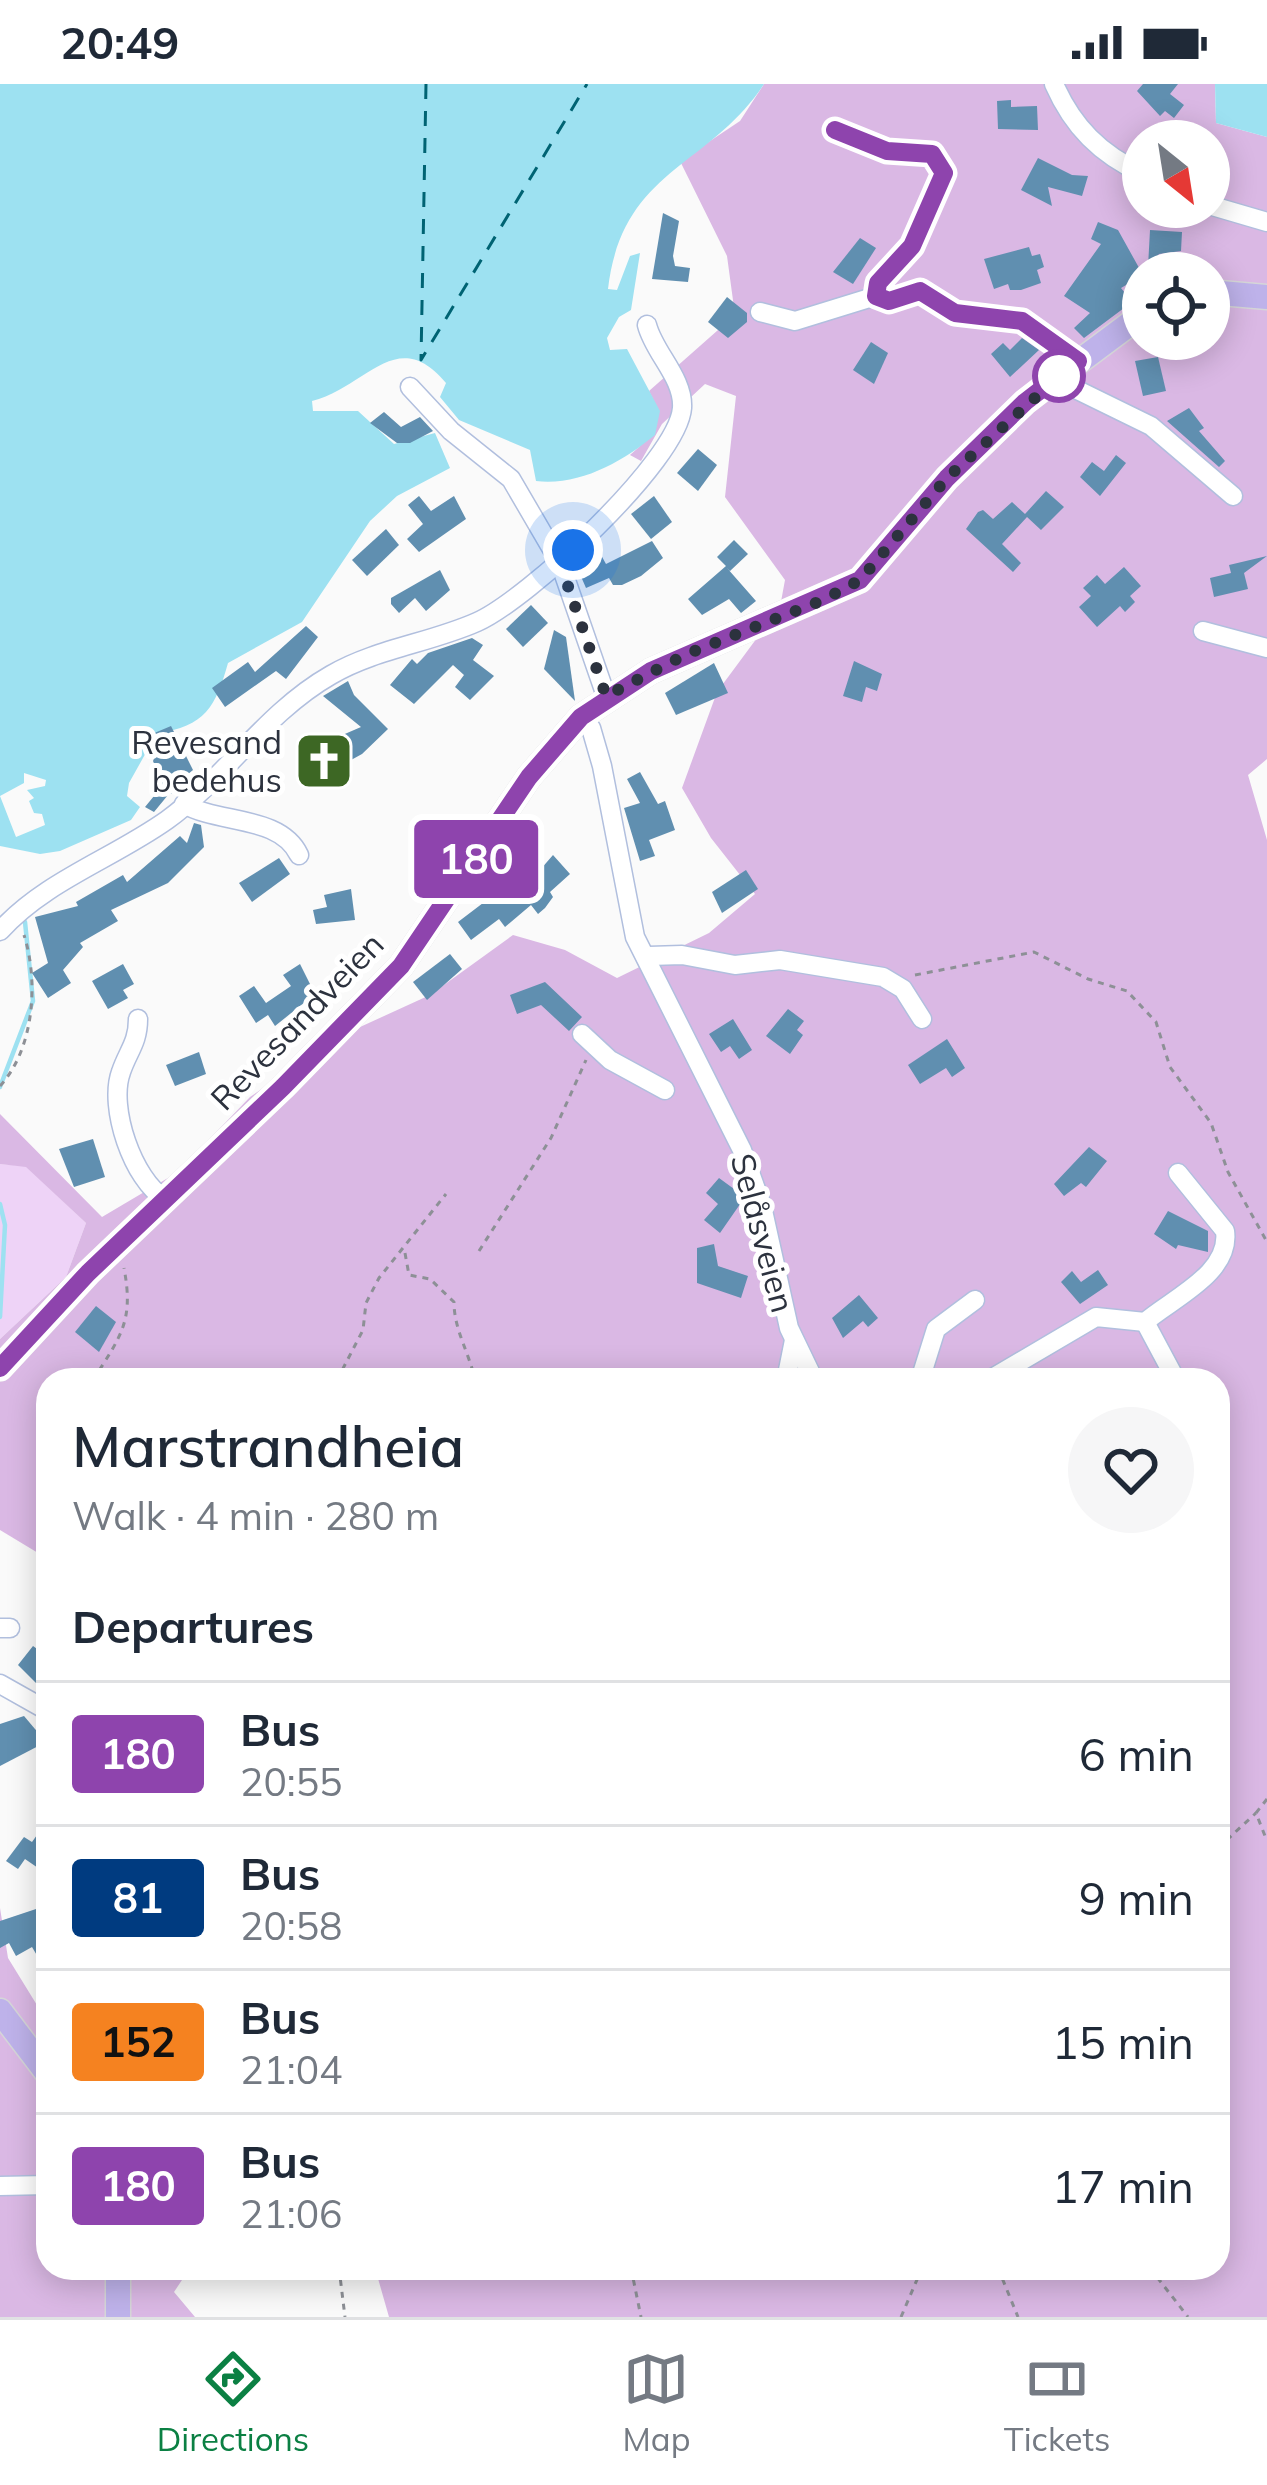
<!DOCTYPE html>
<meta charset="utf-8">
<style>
body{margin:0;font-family:Mulish,sans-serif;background:#f6f6f7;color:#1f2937;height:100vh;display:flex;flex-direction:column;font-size:45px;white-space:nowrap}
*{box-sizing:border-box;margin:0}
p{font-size:39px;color:#747a83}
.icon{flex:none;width:66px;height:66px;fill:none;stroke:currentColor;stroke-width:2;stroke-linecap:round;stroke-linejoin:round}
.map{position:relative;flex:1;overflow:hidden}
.side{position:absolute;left:36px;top:1284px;width:1194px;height:912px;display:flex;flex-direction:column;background:#fff;border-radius:36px;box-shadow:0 6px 30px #0003}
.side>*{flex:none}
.badge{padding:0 24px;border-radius:9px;font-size:42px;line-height:78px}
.needle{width:78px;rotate:150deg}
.buttons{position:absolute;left:1122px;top:36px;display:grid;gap:24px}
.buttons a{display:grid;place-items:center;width:108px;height:108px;border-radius:50%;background:#fff;box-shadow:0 6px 30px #0003;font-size:60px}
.you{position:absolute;width:60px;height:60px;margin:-30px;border:9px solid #fff;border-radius:50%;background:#1a73e8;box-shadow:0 0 0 18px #1a73e833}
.map>.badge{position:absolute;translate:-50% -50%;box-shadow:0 0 0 6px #fff}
h2{padding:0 36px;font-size:45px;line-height:108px}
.round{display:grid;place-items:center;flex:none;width:126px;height:126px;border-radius:63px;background:#f6f6f7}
.head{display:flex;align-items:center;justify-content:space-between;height:204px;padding:0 36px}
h1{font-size:57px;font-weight:600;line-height:90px}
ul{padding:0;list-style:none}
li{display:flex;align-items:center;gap:36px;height:144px;padding:0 36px;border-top:3px solid #e0e1e3}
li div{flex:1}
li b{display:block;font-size:45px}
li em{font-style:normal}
li .badge{min-width:132px;font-weight:700;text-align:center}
.status{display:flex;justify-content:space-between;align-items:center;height:84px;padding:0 60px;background:#fff;direction:ltr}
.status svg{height:33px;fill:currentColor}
.tabs{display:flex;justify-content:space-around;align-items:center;height:168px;border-top:3px solid #e0e1e3;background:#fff;font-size:33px;color:#747a83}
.tabs a{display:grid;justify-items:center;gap:6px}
.tabs .on{color:#0b8043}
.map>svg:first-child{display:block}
.green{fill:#eed3f7}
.forest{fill:#dab8e4;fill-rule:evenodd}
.water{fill:#9de1f1}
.pier{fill:#fafafa}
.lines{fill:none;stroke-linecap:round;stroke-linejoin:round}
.stream{stroke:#9de1f1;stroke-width:4.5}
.ferry{stroke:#006373;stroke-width:3;stroke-dasharray:15 12;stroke-linecap:butt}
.building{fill:#608fb0}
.minor-casing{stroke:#b1bfde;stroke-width:21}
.major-casing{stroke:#d5d6d8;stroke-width:27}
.path{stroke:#8d9096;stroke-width:3;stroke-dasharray:6 6;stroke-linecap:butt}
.minor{stroke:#fff;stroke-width:18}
.major{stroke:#beb2ea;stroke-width:24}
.line-casing{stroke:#fff;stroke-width:27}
.line{stroke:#8e44ad;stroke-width:18}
.walk{stroke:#2c323e;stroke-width:12;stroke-dasharray:0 21.6}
.stop-dot{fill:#fff;stroke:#8e44ad;stroke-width:6}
.labels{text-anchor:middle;stroke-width:10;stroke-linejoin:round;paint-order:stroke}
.poi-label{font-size:33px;fill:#2c323e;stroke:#fff;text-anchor:end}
.street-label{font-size:33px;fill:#2c323e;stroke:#fff}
</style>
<div class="status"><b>20:49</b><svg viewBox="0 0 49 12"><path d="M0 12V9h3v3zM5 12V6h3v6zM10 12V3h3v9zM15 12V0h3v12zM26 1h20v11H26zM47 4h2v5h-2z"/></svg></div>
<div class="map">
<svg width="1267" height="2233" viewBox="0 0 1267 2233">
<rect width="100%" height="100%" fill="#fafafa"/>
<path class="green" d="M0,1080L26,1082L86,1139L66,1193L0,1255Z"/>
<g class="forest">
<path d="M764,0H1215L1216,39L1267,53V675L1248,691L1267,756V2233H389L375,2184H1218V1296H48V1475L0,1446V1255L66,1193L86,1139L26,1083L0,1080V1030L102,1133L178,1088L250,1013L336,954L430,911L513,851L565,866L617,894L709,849L755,810L711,754L682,704L717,608L780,523L785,496L725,413L736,312L705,300L662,340L641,377L630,371C655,350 665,337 649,307L735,231L727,172L680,77L740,37ZM1143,57H1209V123H1143ZM1143,189H1209V255H1143Z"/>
<path d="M0,1824L8,1874L48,1939V2184H190L174,2208L195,2233H0Z"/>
</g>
<g class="water">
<path d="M0,0H764C709,84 622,85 608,205L617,206L630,172L640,169L631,226L619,233L607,254L610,266L627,265L660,327L655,351C622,378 580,402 536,397L530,366L459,336L440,313L446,299C397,240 367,303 312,317L313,327H358L394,360L435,349L450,384L397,412L370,437L302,538L228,579C216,622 205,643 157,649L129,699L127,712L140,723L131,736L60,767L40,770L0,762Z"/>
<path d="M1215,0H1267V53L1216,39Z"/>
</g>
<path class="pier" d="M24,689L46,696L45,702L27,706L34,714L29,717L34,729L42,730L45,741L16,753L0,712L24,699Z"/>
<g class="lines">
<g class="stream">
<path d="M0,1003L33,917L25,838"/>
<path d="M0,1120L5,1141L0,1233"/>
</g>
<path class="ferry" d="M426,0L421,276L587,0"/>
</g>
<g class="building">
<path d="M1143,0H1178L1170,10L1184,21L1174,34L1165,27L1160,32L1137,7Z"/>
<path d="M1011,16V23L1037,22L1038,46L998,45L997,17Z"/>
<path d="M1038,74L1072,91L1088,92L1082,112L1048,103L1052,122L1021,106Z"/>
<path d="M663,129L679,137L673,172L675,182L690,184L688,198L652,195Z"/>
<path d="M1098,138L1118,146L1143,191L1121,204L1132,218L1084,254L1074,244L1090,229L1064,212L1101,160L1091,155Z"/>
<path d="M1150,146L1182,148L1181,167L1159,170L1148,183Z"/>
<path d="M860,154L876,164L853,200L833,188Z"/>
<path d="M1029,163L1032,172L1040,170L1044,183L1037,186L1041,199L1021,206H1010L1008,200L994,205L984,175Z"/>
<path d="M727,213L747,229V238L728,254L708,238Z"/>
<path d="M1022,254L1039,266L1010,293L991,270L1003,259L1010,266Z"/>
<path d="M871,258L888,269L874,300L853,286Z"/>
<path d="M1158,273L1166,307L1143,312L1135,277Z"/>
<path d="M1189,324L1204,344L1199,347L1225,377L1219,383L1167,337Z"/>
<path d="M384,328L401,343L420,333L433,347L410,359H397L370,339Z"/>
<path d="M698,365L717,381L698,407L677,389Z"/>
<path d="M1116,371L1126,379L1100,412L1080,393L1092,378L1104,387Z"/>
<path d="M1046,407L1064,423L1041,446L1027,433L1002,460L1021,479L1013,488L966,445L978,428L983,426L993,435L1012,418L1025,430Z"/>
<path d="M419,412L431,427L454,412L466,435L419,468L407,455L423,440L408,421Z"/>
<path d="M654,412L672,438L651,455L631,430Z"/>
<path d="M386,445L399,461L367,492L352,476Z"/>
<path d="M734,456L748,470L730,487L727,484L756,517L741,529L729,515L702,531L688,515L726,482L717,473Z"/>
<path d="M652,457L663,474L641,492L622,501H613L609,494L586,504L576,481L596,462L606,480Z"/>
<path d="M1267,472L1244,489L1248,505L1214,513L1210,494L1231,489L1229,481Z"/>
<path d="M1124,483L1141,502L1130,512L1135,518L1125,528L1120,522L1097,543L1079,523L1091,512L1083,504L1097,491L1105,500Z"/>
<path d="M440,486L450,506L426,527L415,514L399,529L391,520V514Z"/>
<path d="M531,521L548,539L523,563L506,545Z"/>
<path d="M306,542L318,553L286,595L276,587L225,623L212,604L248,578L255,588Z"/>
<path d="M554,546L566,553L575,617L544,585Z"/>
<path d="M472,554L483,561L473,576L494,592L470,616L455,603L464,591L453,581L414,620L390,601L412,575L417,580L428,569Z"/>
<path d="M854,577L882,590L877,607L866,603L862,618L843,612Z"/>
<path d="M714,579L728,609L676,631L665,609Z"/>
<path d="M348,597L354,611L388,645L362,670L311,698L296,671L361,643L323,612Z"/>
<path d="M171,642L193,686L182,695L185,703L168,711L154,728L145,723L163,701L153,677L158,665L152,650Z"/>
<path d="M640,688L658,720L665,717L675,746L649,756L655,772L640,777L624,724L640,719L627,695Z"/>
<path d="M194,739L201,741L204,763L168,799L111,826L118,837L80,859L83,863L63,886L71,899L48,914L32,889L48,879L35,833L78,822L76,818L123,791L127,798L180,752L187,759Z"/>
<path d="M553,771L570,790L550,808L553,813L545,824L538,830L531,821L505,843L499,835L471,856L458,838L483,819L478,814L499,803L505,809L514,802L520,809Z"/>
<path d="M279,774L290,790L252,818L239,799Z"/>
<path d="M746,786L758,805L722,829L712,808Z"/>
<path d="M351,805L355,836L316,840L313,826L327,823L324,811Z"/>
<path d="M450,870L462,885L427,916L413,898Z"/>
<path d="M123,880L134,900L123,906L128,914L108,925L92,897Z"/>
<path d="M300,880L315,910L275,942L268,931L256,939L239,912L254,902L266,919L291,902L283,891Z"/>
<path d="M545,898L582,933L569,947L541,921L517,930L510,911Z"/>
<path d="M788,925L804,937L797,946L803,951L790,970L766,952Z"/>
<path d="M733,935L752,966L739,975L730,962L721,968L709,950Z"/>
<path d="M947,955L965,984L952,993L946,984L920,1000L908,981Z"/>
<path d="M199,968L206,990L175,1002L166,981Z"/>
<path d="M93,1055L105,1093L74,1103L59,1065Z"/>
<path d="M1089,1063L1107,1077L1086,1103L1081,1099L1064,1112L1054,1100Z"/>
<path d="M719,1094L745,1113L720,1149L704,1136L718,1120L706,1109Z"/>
<path d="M1168,1127L1208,1147V1168L1178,1161L1176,1165L1154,1150Z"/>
<path d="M714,1160L718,1182L748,1192L741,1214L697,1199V1164Z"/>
<path d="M1098,1186L1108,1201L1080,1220L1061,1198L1072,1187L1081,1198Z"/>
<path d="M859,1211L878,1234L868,1243L863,1237L843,1254L832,1234Z"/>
<path d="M96,1222L116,1238L99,1268L75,1248Z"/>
<path d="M48,1556V1594L41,1604L18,1581L33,1562L40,1567Z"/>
<path d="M24,1632L46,1658L0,1682V1640Z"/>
<path d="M37,1751L48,1759V1777L41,1786L25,1775L18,1785L6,1777L24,1753L32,1758Z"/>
<path d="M36,1825L41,1833L48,1829V1890L32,1863L16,1872L9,1859L0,1864V1837Z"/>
</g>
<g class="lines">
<g class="minor-casing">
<g id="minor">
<path d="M1054,0C1073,43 1100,70 1143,90"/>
<path d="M835,46L887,66L931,70L944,89L912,162L878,199L876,212L889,217L926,208L954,229L1022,237L1079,277"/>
<path d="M1209,121L1267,138"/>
<path d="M760,228L795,237L876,212"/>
<path d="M1055,295L1151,342L1233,412"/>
<path d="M410,303L451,347L511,395L560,479L606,612"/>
<path d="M1203,547L1267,564"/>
<path d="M581,633L591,644L602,682L635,853L742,1066L762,1122L789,1244L814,1296"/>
<path d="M184,720C218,740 280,731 299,771"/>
<path d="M0,847C45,797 112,775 167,736C225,694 266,628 331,591C375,565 430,559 477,538C527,516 678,377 682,324C684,294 654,269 647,241"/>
<path d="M649,872L682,871L735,881L780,876L883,893L903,905L922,935"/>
<path d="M138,935C138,959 128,967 121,988C108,1023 133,1096 165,1115"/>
<path d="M582,950L610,976L665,1006"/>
<path d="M1145,1238L1176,1296"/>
<path d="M786,1296L794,1256"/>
<path d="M920,1296L936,1245L975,1216"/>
<path d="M989,1296L1096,1233L1145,1238C1173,1214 1231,1189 1225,1147L1178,1089"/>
<path d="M0,1544H10"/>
<path d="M0,1600L48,1627"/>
<path d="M0,2102L48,2101"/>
</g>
</g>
<g class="major-casing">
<g id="major">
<path d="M1209,208L1267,213"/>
<path d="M0,1284L88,1189L283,1003L401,882L529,693L581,633L651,587L860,496L947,394L1025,318L1143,230"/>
<path d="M0,1927L48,1990"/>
<path d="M118,2233V2184"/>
</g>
</g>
<g class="path">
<path d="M915,891L1034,868L1088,895L1127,907L1156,938L1170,983L1211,1039L1228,1088L1267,1158"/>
<path d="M0,1002C34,965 39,898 24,851"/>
<path d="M479,1167L551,1054L586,976"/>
<path d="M405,1169L409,1191L430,1195L454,1218C454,1246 469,1268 475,1296"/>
<path d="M93,1296C121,1252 134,1237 124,1184"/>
<path d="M337,1296L363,1246L366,1219L379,1194L446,1110"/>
<path d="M1267,1715L1256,1729L1267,1757"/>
<path d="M1218,1764L1256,1729"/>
<path d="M339,2184L345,2233"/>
<path d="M631,2184L641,2233"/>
<path d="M998,2184L1018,2233"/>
<path d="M1150,2184L1188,2233"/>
<path d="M901,2233L922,2184"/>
</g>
<use href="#minor" class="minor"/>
<use href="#major" class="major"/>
</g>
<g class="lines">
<g class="line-casing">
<path id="line" d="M0,1284L88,1189L283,1003L401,882L529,693L581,633L651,587L860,496L947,394L1025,318L1078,277L1022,237L955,229L920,207L889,217L876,212L878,199L912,162L944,89L932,70L887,67L835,46"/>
</g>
<use href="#line" class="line"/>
<path class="walk" d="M573,466L560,479L606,612L687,570L823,516L860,496L947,394L1059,292"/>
</g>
<defs>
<g id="church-square" transform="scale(3)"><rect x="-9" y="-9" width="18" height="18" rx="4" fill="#3d6724" stroke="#fff"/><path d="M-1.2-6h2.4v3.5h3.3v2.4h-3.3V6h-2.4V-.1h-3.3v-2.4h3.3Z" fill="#fff"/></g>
</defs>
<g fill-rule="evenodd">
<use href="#church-square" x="324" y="677"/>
</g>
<circle class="stop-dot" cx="1059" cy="292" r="24"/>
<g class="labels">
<g class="poi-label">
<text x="282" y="670">Revesand<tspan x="282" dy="38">bedehus</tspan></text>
</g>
<g class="street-label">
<text transform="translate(297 937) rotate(-46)" y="12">Revesandveien</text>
<text transform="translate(763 1149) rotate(75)" y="12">Selåsveien</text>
</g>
</g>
</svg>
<div class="buttons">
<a><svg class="needle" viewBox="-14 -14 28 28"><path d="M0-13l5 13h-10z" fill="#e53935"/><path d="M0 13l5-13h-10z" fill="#747a83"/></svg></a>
<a><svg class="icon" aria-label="locate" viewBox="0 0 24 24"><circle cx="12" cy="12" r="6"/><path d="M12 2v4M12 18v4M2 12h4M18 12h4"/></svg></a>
</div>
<div class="you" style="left:573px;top:466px"></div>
<b class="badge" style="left:476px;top:775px;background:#8e44ad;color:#fff">180</b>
<section class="side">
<div class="head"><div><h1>Marstrandheia</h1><p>Walk · 4 min · 280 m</p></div><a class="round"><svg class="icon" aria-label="heart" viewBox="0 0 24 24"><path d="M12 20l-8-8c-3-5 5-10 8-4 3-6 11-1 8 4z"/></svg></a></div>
<h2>Departures</h2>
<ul>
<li><span class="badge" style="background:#8e44ad;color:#fff">180</span><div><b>Bus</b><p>20:55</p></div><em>6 min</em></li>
<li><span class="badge" style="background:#003b80;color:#fff">81</span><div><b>Bus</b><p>20:58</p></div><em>9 min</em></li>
<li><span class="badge" style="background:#f58220;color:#111">152</span><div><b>Bus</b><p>21:04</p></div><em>15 min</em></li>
<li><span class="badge" style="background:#8e44ad;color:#fff">180</span><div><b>Bus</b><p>21:06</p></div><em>17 min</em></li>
</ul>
</section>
</div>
<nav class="tabs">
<a class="on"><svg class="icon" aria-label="directions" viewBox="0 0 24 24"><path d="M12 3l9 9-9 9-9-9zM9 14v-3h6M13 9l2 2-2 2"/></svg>Directions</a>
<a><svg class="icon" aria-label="map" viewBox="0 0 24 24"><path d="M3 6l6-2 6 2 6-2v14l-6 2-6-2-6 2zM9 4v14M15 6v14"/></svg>Map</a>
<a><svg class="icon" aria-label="tickets" viewBox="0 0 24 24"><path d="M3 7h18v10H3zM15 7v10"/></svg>Tickets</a>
</nav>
